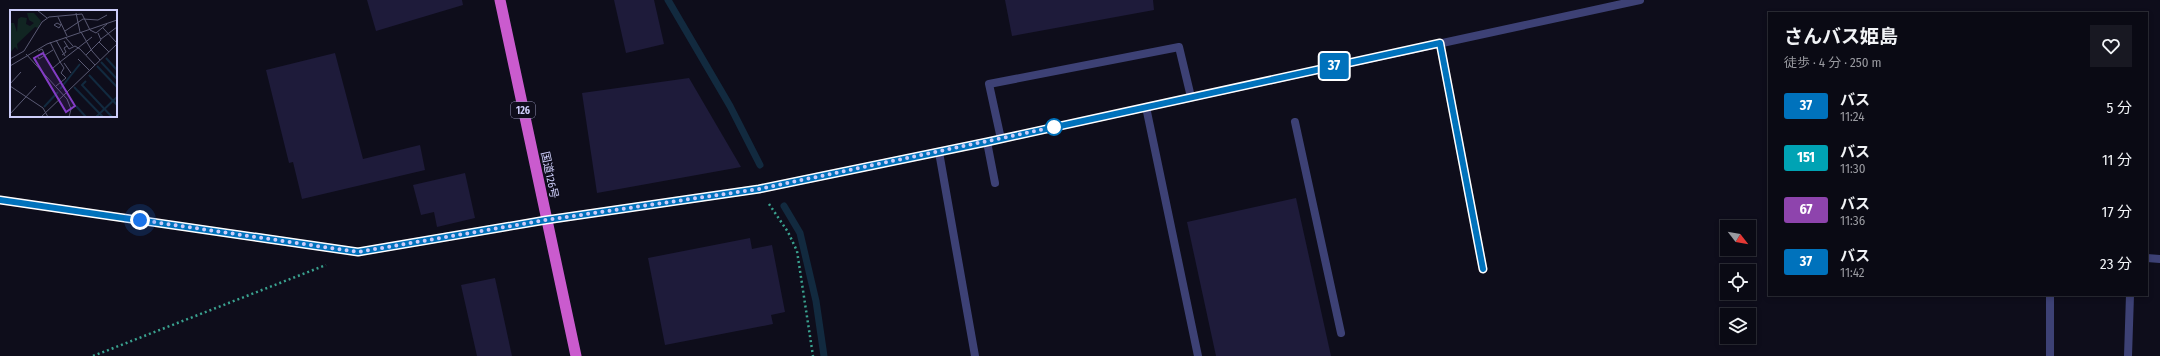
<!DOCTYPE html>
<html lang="ja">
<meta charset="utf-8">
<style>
body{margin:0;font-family:"Fira Sans Condensed","Noto Sans JP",sans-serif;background:#181822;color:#f1f3f6;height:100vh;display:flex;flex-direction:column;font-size:15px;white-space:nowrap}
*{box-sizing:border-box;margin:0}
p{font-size:13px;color:#999aa0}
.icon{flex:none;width:22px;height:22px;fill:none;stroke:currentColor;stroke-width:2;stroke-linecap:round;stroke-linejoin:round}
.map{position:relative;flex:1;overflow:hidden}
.sheet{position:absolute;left:1768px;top:12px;width:380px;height:284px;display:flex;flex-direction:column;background:#0a0a14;border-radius:0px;box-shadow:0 2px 6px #0003,0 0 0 1px #2a2b34}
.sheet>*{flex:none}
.badge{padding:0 8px;border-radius:3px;font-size:14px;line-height:26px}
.needle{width:26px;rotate:121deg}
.controls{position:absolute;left:1720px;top:220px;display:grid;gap:8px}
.controls a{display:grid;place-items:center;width:36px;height:36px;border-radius:0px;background:#0a0a14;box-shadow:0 2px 6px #0003,0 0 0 1px #2a2b34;font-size:20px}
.you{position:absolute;width:20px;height:20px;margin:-10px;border:3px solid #fff;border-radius:50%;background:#1a73e8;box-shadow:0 0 0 6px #1a73e833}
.map>.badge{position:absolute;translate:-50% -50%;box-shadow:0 0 0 2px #fff}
.round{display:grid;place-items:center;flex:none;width:42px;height:42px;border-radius:0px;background:#181822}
.headline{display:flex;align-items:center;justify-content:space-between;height:68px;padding:0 16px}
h1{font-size:19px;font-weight:700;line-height:30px}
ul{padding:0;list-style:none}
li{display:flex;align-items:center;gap:12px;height:52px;padding:0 16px}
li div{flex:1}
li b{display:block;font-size:15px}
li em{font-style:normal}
li .badge{min-width:44px;font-weight:700;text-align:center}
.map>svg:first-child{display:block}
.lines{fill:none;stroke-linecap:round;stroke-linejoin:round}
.stream{stroke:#122a3f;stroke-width:7}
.building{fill:#1e1b3a}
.path{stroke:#3aa18f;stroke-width:2.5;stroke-dasharray:2 3;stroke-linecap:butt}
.service{stroke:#3d4175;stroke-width:8}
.minor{stroke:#3d4175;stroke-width:8}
.tertiary{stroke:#3d4175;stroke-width:8}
.trunk{stroke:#ca5bce;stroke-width:11}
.line-casing{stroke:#fff;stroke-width:9}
.line{stroke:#0072bc;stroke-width:6}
.walk{stroke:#cdcdf9;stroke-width:4;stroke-dasharray:0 7.2}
.stop-dot{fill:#fff;stroke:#0072bc;stroke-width:2}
.labels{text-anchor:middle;stroke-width:3.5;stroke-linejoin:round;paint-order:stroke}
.shield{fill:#0e0d1b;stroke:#9493b6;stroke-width:1}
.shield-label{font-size:10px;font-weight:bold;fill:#cdcdf9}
.street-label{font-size:11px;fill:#cdcdf9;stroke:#0e0d1b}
.inset-river{fill:none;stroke:#122a3f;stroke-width:2}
.inset-road{fill:none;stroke:#5a5a74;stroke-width:1}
.view{fill:#833cc5;fill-opacity:0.15;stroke:#833cc5;stroke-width:2}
.inset-edge{fill:none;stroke:#cdcdf9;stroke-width:2}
</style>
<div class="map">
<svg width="2160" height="356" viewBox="0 0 2160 356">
<rect width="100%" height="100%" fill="#0e0d1b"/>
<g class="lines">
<g class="stream">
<path d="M668,0L730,106L760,165"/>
<path d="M784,206L800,233L816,301L824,356"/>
</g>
</g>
<g class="building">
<path d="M367,0H462L463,5L376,31Z"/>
<path d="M614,0H654L664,44L626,53Z"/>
<path d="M1005,0H1153L1154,10L1012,36Z"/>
<path d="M335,53L363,159L420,145L425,170L302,199L293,162L289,163L266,70Z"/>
<path d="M689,78L741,167L597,193L582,93Z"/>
<path d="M465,173L475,218L437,227L434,212L421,215L413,185Z"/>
<path d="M1296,198L1331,356H1216L1187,222Z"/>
<path d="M750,238L752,249L772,245L785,312L771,315L773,324L665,345L648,258Z"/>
<path d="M495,278L512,356H477L461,285Z"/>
</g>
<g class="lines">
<g class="path">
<path d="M769,204L788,232L797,251L813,356"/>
<path d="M93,356L326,265"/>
</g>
<g class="service">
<path d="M1440,43L1483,269"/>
<path d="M1146,107L1198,356"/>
<path d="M1295,122L1341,333"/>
<path d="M1001,139L989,84L1179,47L1191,97"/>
<path d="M987,142L995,183"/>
</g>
<g class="minor">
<path d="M939,152L975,356"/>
<path d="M0,200L358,252L546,220"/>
<path d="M2147,258L2160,259"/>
<path d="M2050,295V356"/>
<path d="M2128,356L2130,295"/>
</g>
<path class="tertiary" d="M546,220L759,189L987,142L1640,0"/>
<path class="trunk" d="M500,0L576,356"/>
</g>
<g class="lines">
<g class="line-casing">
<path id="line" d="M0,200L358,252L546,220L759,189L987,142L1440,43L1483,269"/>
</g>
<use href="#line" class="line"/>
<path class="walk" d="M140,220L358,252L546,220L759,189L1059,126L1054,127"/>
</g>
<circle class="stop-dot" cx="1054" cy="127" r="8"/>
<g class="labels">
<rect class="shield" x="511" y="102" width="24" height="16" rx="3"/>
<g class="shield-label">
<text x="523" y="114">126</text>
</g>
<g class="street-label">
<text transform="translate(550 175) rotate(78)" y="4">国道126号</text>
</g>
</g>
<g transform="translate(10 10)">
<rect width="107" height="107" fill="#0e0d1b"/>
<path d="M17,3H24L31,11L28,18L25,17L7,34L8,40L5,37L0,43V13H4L7,22L8,9L11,7L17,8L16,14L20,16L24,13L19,10Z" fill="#112522"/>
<path class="inset-river" d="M96,48L107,60M91,52L107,69M87,56L107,77M79,65L107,95M76,71L72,75L102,107M64,77L93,107M50,79L70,54M66,96L76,107M34,97L48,82M86,107L107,87"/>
<path class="inset-road" d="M27,0L37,8M66,3L70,22M48,7L57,26M73,9L88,10L97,5M47,13L51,15L49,18L44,15ZM93,18L107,33M55,21L73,9M71,22L82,41L90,50M55,27L63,36M91,29L107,17M46,30L55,46M54,31L59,39L65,36L70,39L85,55M40,32L50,52L43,58M89,32L99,42M28,41L32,39L34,43L31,45M16,44L57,89L61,99L59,107M52,45L56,42L54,38L57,36M76,45L91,30L88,23M28,47L29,49L43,40M0,49L14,41L32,12L39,7L72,4L80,20L86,23L97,14M68,49L79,60M54,53L61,63M0,56L37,34L107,10M0,74L11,62M0,76L33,98L38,107M46,76L56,68L51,63L54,58L50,52L82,27M0,104L26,76M31,107L107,34"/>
<path class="view" d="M33,43L65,96L56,102L24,48Z"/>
<rect width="107" height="107" class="inset-edge"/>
</g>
</svg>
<div class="controls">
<a><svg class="needle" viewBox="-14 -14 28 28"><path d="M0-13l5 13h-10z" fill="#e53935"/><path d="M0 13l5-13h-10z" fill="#999aa0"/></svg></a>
<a><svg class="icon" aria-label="locate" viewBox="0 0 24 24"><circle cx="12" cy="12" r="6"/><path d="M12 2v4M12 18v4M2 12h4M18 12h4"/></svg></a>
<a><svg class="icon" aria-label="layers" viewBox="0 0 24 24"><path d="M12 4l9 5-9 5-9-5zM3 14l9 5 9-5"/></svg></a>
</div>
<div class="you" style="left:140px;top:220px"></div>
<b class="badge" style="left:1334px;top:66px;background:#0072bc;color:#fff">37</b>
<section class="sheet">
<div class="headline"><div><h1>さんバス姫島</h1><p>徒歩 · 4 分 · 250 m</p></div><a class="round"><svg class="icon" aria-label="heart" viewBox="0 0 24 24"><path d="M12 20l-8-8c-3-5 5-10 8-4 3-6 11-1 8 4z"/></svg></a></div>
<ul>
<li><span class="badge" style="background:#0072bc;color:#fff">37</span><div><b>バス</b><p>11:24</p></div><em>5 分</em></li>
<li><span class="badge" style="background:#00a3b4;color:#fff">151</span><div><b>バス</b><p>11:30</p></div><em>11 分</em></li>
<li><span class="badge" style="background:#8e44ad;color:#fff">67</span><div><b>バス</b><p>11:36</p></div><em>17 分</em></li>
<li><span class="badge" style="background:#0072bc;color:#fff">37</span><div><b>バス</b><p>11:42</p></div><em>23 分</em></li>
</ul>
</section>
</div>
